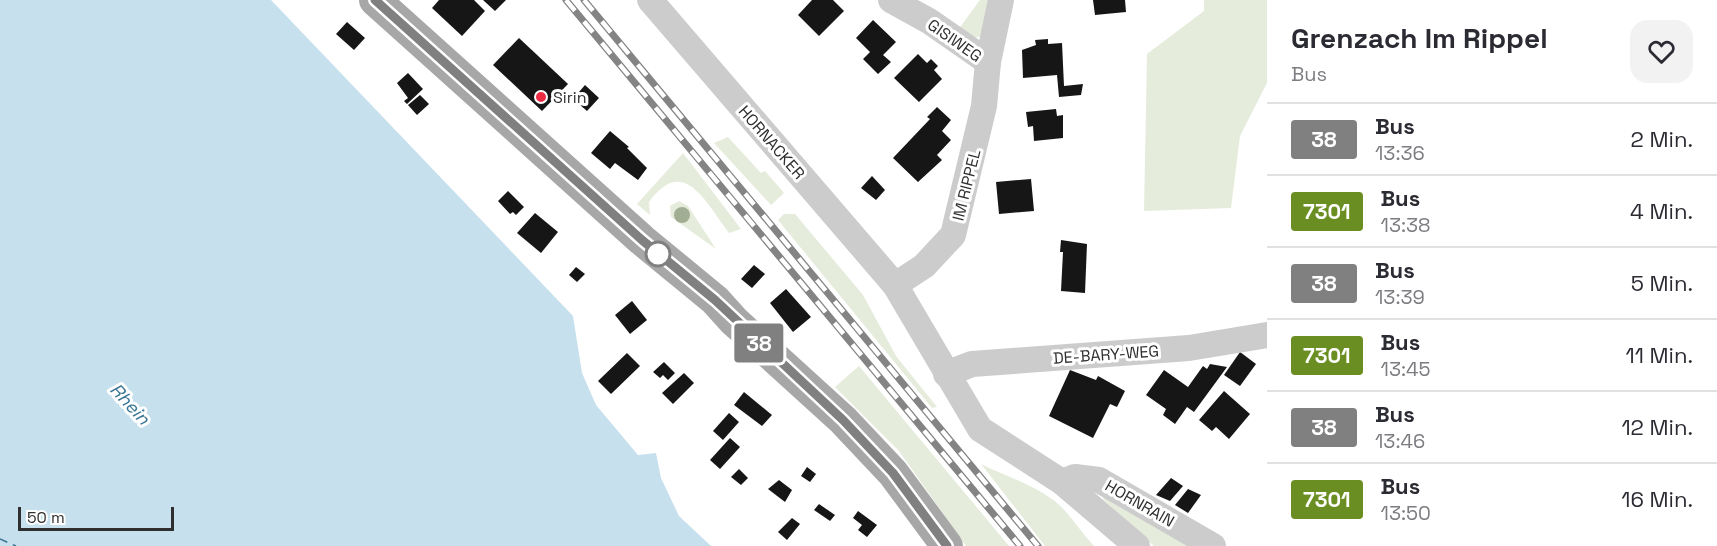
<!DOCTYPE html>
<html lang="de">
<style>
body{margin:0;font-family:"Space Grotesk",sans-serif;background:#f2f2f3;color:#2b2b33;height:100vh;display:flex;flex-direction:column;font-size:22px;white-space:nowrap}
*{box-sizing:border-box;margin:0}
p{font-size:20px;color:#7c7c81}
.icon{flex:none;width:33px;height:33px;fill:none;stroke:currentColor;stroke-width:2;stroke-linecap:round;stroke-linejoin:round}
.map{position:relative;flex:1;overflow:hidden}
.panel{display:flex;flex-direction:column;background:#fff;width:450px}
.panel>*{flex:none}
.badge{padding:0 12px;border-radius:4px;font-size:21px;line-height:39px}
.scale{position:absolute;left:18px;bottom:15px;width:156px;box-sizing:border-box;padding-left:6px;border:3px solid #2f2f2f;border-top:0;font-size:16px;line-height:21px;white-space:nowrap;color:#2f2f2f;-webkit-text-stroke:4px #fff;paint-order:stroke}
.map>.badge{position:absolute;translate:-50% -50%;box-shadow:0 0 0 3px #fff}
.round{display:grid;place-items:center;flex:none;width:63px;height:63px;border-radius:18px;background:#f2f2f3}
.summary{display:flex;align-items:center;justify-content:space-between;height:102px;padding:0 24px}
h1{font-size:28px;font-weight:700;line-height:45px}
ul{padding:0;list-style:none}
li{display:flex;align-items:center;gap:18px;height:72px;padding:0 24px;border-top:2px solid #e1e1e2}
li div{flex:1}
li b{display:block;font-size:22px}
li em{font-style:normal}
li .badge{min-width:66px;font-weight:700;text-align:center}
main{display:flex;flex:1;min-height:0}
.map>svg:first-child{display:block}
.green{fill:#e6ecdc}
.water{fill:#c7e0ed}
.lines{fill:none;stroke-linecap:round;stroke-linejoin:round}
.ferry{stroke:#397594;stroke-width:1.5;stroke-dasharray:8 6;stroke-linecap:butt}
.building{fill:#161616}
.minor{stroke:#ccc;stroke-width:26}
.major{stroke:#a7a7a7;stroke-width:32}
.rail-casing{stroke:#848484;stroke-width:7}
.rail{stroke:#fff;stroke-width:4.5;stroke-dasharray:14;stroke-linecap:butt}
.tree{fill:#a1ae93}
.line-casing{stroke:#fff;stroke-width:14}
.line{stroke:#808080;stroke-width:9}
.poi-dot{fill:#ec2b43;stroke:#fff;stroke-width:2}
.stop-dot{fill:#fff;stroke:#808080;stroke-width:3}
.labels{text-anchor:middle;stroke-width:6;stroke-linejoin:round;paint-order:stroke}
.street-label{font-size:16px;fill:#2f2f2f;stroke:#fff}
.poi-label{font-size:16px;fill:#2f2f2f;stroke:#fff;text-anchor:start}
.water-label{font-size:18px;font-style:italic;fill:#397594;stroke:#fff}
</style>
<main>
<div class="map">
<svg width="1267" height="546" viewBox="0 0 1267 546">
<rect width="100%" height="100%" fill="#fff"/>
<g class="green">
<path d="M980,0H993L982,36L974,38L958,30Z"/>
<path d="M1204,0H1267V83L1240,136L1231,208L1144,211L1147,54L1204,11Z"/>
<path d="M728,137L761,173L765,171L784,193L771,205L714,143Z"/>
<path d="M683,153L741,229L729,233C706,203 684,154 649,202L650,215L637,204Z"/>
<path d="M679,201L688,206L716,249L671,217L670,206Z"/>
<path d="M784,214H795L863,295L896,356L937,407L932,408L778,220Z"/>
<path d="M859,366L1009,546H966L899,451L835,387Z"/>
<path d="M981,464C1009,478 1046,488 1067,513C1076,524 1084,535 1094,546H1045Z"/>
<path d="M1105,495L1195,546H1154L1103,499Z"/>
</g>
<path class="water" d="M0,0H271L573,316L582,373L596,405L638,455L656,453L661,478L679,516L711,546H0Z"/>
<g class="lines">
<path class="ferry" d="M0,539L16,546"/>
</g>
<g class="building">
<path d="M439,0H474L485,11L462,36L432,8Z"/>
<path d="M483,0H506L495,11Z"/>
<path d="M812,0H833L844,11L819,36L798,15Z"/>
<path d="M1093,0H1125L1126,12L1095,15Z"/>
<path d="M873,20L896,42L883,55L891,62L878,74L863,59L870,52L856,38Z"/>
<path d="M347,22L365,38L354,50L336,34Z"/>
<path d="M519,38L568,84L542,111L493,65Z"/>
<path d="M1048,39V44L1062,43L1064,86L1083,84L1081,95L1059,97L1057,75L1023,78L1022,50L1036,45L1035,40Z"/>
<path d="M918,54L927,63L931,59L938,66L934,70L942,79L919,102L894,78Z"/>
<path d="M408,73L423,89L407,104L404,101L408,98L397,83Z"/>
<path d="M585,85L599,98L587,111L573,99Z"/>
<path d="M420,95L429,104L417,115L408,105Z"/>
<path d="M937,107L951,120L942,131L951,140L937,155L942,160L918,182L893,158L930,119L927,117Z"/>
<path d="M1056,109L1057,116L1063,115V138L1034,141L1033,126L1028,127L1026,112Z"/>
<path d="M610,131L629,147L627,148L647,168L638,180L615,163L610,169L591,153Z"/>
<path d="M872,176L885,190L876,200L861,188Z"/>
<path d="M1031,179L1034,211L999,214L996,182Z"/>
<path d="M508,191L524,207L516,215L513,212L510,214L498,201Z"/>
<path d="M535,213L558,232L541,253L517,233Z"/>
<path d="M1061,240L1087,244L1085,293L1061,291L1063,252H1060Z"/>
<path d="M754,265L765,274L752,288L741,279Z"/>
<path d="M576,267L585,274L577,282L569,275Z"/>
<path d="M786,289L811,317L793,332L770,303Z"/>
<path d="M632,301L647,320L630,334L615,315Z"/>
<path d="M1240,352L1256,364L1240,386L1224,375Z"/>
<path d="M627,353L640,366L611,394L598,381Z"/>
<path d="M664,362L675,373L668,380L663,375L660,378L653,372Z"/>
<path d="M1210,364L1227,367L1194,412L1187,407L1175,424L1163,415L1166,409L1146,395L1164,370L1188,387L1203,366L1207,369Z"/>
<path d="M1070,370L1096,380L1098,376L1125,391L1117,407L1110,404L1093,438L1049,416Z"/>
<path d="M684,373L694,383L673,404L662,393Z"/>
<path d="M1224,391L1250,414L1229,439L1216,427L1212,431L1199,420Z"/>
<path d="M744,392L772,415L762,426L734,405Z"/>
<path d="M729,413L739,422L723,440L713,431Z"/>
<path d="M730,438L740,447L720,469L710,460Z"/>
<path d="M807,467L816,474L810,482L801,476Z"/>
<path d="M739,469L748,478L741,485L731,477Z"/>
<path d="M1171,478L1183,486L1170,501L1156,495Z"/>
<path d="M779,480L792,490L785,502L768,489Z"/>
<path d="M1188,489L1201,495L1188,513L1175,505Z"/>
<path d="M819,504L835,515L830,521L814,510Z"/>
<path d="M858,511L877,525L867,537L858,530L862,525L853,518Z"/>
<path d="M792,518L800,524L787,540L778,532Z"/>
</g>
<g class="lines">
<g class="minor">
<path d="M650,0L895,285L980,429L1062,482L1137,546"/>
<path d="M891,0L929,21L988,62"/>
<path d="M895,285L924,266L953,235L984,106L988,62L1001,0"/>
<path d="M946,374L972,364L1189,348L1267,335"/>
<path d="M1062,482L1075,477L1099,480L1213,546"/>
</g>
<path class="major" d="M375,0L642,240L715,300L734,321L843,420L893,473L947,546"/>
<g class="rail-casing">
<g id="rail">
<path d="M566,0L1020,546"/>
<path d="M584,0L1038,546"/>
</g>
</g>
<use href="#rail" class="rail"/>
</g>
<circle class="tree" cx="682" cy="215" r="8"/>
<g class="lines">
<g class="line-casing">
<path id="line" d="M375,0L642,240L715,300L843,420L893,473L947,546"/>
</g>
<use href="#line" class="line"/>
</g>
<circle class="poi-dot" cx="541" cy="97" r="6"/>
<circle class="stop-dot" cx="658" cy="254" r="12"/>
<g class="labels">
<g class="street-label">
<text transform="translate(955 40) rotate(35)" y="6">GISIWEG</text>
<text transform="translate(772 142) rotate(49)" y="6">HORNACKER</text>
<text transform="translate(966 185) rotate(-76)" y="6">IM RIPPEL</text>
<text transform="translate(1106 354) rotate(-4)" y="6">DE-BARY-WEG</text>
<text transform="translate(1140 503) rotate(30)" y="6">HORNRAIN</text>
</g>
<g class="poi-label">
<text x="553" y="103">Sirin</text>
</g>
<g class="water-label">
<text transform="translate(130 404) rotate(47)" y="6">Rhein</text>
</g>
</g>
</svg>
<div class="scale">50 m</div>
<b class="badge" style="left:759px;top:343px;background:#808080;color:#fff">38</b>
</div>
<section class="panel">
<div class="summary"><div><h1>Grenzach Im Rippel</h1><p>Bus</p></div><a class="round"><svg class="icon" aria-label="heart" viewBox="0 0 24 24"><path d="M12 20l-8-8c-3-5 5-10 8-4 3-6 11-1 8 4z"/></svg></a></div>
<ul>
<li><span class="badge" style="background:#808080;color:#fff">38</span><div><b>Bus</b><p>13:36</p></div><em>2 Min.</em></li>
<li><span class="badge" style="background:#6b8e23;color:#fff">7301</span><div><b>Bus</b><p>13:38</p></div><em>4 Min.</em></li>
<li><span class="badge" style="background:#808080;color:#fff">38</span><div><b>Bus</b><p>13:39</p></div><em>5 Min.</em></li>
<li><span class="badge" style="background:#6b8e23;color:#fff">7301</span><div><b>Bus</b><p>13:45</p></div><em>11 Min.</em></li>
<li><span class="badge" style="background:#808080;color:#fff">38</span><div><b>Bus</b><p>13:46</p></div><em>12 Min.</em></li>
<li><span class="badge" style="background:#6b8e23;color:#fff">7301</span><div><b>Bus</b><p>13:50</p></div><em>16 Min.</em></li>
</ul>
</section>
</main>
